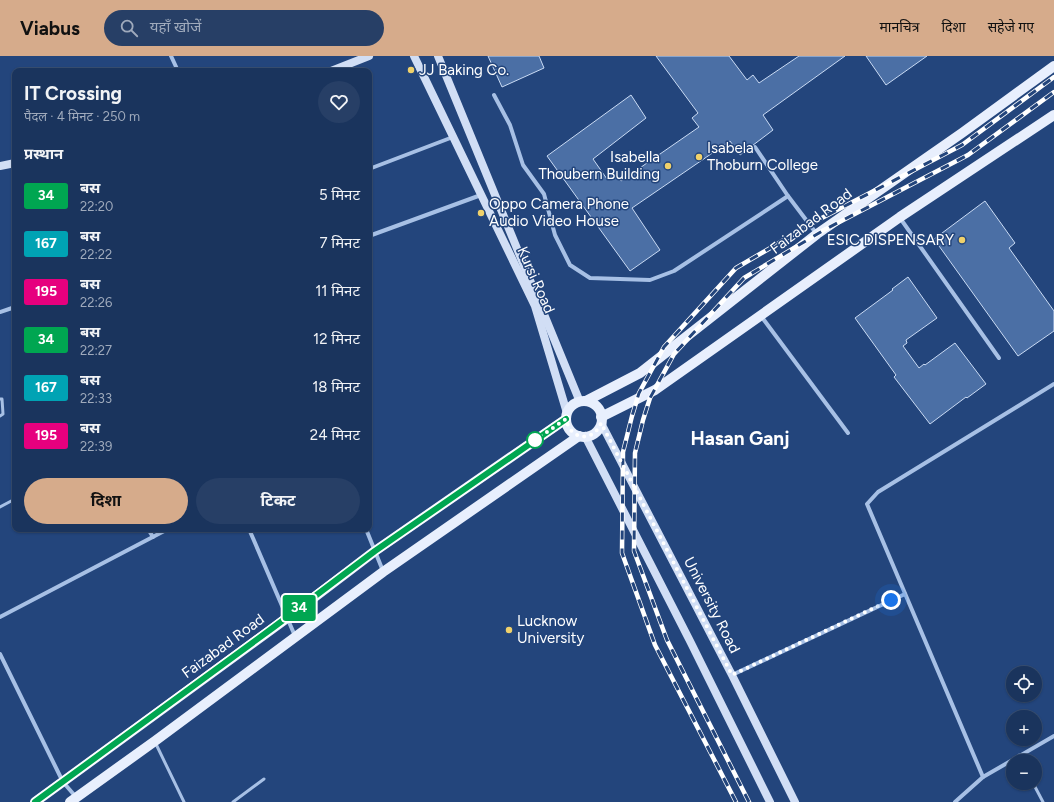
<!DOCTYPE html>
<html lang="hi">
<meta charset="utf-8">
<style>
body{margin:0;font-family:Figtree,"Noto Sans Devanagari",sans-serif;background:#273f66;color:#f1f3f6;height:100vh;display:flex;flex-direction:column;font-size:15px;white-space:nowrap}
*{box-sizing:border-box;margin:0}
p{font-size:13px;color:#9faabc}
.icon{flex:none;width:22px;height:22px;fill:none;stroke:currentColor;stroke-width:2;stroke-linecap:round;stroke-linejoin:round}
.map{position:relative;flex:1;overflow:hidden}
.panel{position:absolute;left:12px;top:12px;width:360px;height:464px;display:flex;flex-direction:column;background:#1a345d;border-radius:8px;box-shadow:0 1px 3px #0004,0 0 0 1px #384f72}
.panel>*{flex:none}
.badge{padding:0 8px;border-radius:3px;font-size:14px;line-height:26px}
.controls{position:absolute;left:1006px;top:610px;display:grid;gap:8px}
.controls a{display:grid;place-items:center;width:36px;height:36px;border-radius:50%;background:#1a345d;box-shadow:0 1px 3px #0004,0 0 0 1px #384f72;font-size:20px}
.you{position:absolute;width:20px;height:20px;margin:-10px;border:3px solid #fff;border-radius:50%;background:#1a73e8;box-shadow:0 0 0 6px #1a73e833}
.map>.badge{position:absolute;translate:-50% -50%;box-shadow:0 0 0 2px #fff}
h2{padding:0 12px;font-size:15px;line-height:36px}
.round{display:grid;place-items:center;flex:none;width:42px;height:42px;border-radius:21px;background:#273f66}
.headline{display:flex;align-items:center;justify-content:space-between;height:68px;padding:0 12px}
h1{font-size:19px;font-weight:700;line-height:30px}
.primary-button{display:flex;gap:8px;margin-top:auto;padding:8px 12px}
.primary-button a{flex:1;height:46px;border-radius:24px;background:#d6ab8b;color:#111;font-size:16px;font-weight:700;line-height:46px;text-align:center}
.primary-button a+a{background:#273f66;color:#f1f3f6}
ul{padding:0;list-style:none}
li{display:flex;align-items:center;gap:12px;height:48px;padding:0 12px}
li div{flex:1}
li b{display:block;font-size:15px}
li em{font-style:normal}
li .badge{min-width:44px;font-weight:700;text-align:center}
header{display:flex;align-items:center;gap:24px;box-sizing:border-box;height:56px;padding:0 20px;background:#d6ab8b;color:#111}
header strong{font-size:19px}
nav{display:flex;gap:22px;margin-inline-start:auto;font-size:14px}
.search{width:280px;height:36px;background:#273f66;display:flex;align-items:center;gap:10px;box-sizing:border-box;padding:0 14px;border-radius:22px;color:#9faabc;font-size:15px}
.map>svg:first-child{display:block}
.building{fill:#4b6fa5;stroke:#cadbf4}
.lines{fill:none;stroke-linecap:round;stroke-linejoin:round}
.lane{stroke:#a7c0e5;stroke-width:3}
.street{stroke:#a7c0e5;stroke-width:4}
.secondary{stroke:#d1def5;stroke-width:8}
.primary{stroke:#e8effd;stroke-width:10}
.rail-casing{stroke:#fff;stroke-width:4.5}
.rail{stroke:#23457c;stroke-width:3;stroke-dasharray:9;stroke-linecap:butt}
.line-casing{stroke:#fff;stroke-width:9}
.line{stroke:#00a651;stroke-width:6}
.walk{stroke:#fff;stroke-width:4;stroke-dasharray:0 7.2}
.poi-dot{fill:#f0d16b;stroke:#23457c;stroke-width:1.5}
.stop-dot{fill:#fff;stroke:#00a651;stroke-width:2}
.labels{text-anchor:middle;stroke-width:3;stroke-linejoin:round;paint-order:stroke}
.poi-label{font-size:15px;fill:#fff;stroke:#23457c;text-anchor:start}
.street-label{font-size:15px;fill:#fff;stroke:#23457c}
.district-label{font-size:19px;font-weight:bold;fill:#fff;stroke:#23457c}
</style>
<header>
<strong>Viabus</strong>
<div class="search"><svg class="icon" aria-label="search" viewBox="0 0 24 24"><circle cx="10" cy="10" r="6"/><path d="M15 15l6 6"/></svg>यहाँ खोजें</div>
<nav><a>मानचित्र</a><a>दिशा</a><a>सहेजे गए</a></nav>
</header>
<div class="map">
<svg width="1054" height="746" viewBox="0 0 1054 746">
<rect width="100%" height="100%" fill="#23457c"/>
<g class="building">
<path d="M488,0H539L544,12L502,31Z"/>
<path d="M656,0H729L747,24L753,19L759,27L799,0H845L763,59L773,74L740,99L730,85L632,152L660,194L630,215L547,100L631,39L646,62L593,103L607,123L616,117L621,125L699,71L692,62L698,57Z"/>
<path d="M866,0H927L886,29Z"/>
<path d="M985,145L1015,187L1009,192L1054,255V275L1018,300L934,183Z"/>
<path d="M908,221L937,262L906,284L907,287L903,290L919,312L924,308L925,309L955,287L986,328L967,342L966,341L930,368L894,321L896,319L855,262L893,234L892,233Z"/>
</g>
<g class="lines">
<g class="lane">
<path d="M0,343H2L3,358L0,360"/>
<path d="M0,451L15,443"/>
<path d="M155,686L184,746"/>
<path d="M1019,699L1022,705"/>
<path d="M1033,727L1043,746"/>
<path d="M233,746L264,723"/>
</g>
<g class="street">
<path d="M171,0L178,15"/>
<path d="M494,39L510,69L523,109L544,138L555,179L570,209L590,222L650,224L674,215L788,140"/>
<path d="M755,91L788,140L816,177"/>
<path d="M369,113L453,81"/>
<path d="M900,162L999,302"/>
<path d="M369,180L481,139"/>
<path d="M0,256L15,251"/>
<path d="M761,260L848,377"/>
<path d="M148,473L153,481"/>
<path d="M249,473L295,580"/>
<path d="M366,473L383,515"/>
<path d="M0,561L168,473"/>
<path d="M0,598L63,726L76,741"/>
<path d="M732,619L905,538"/>
<path d="M983,721L867,448L878,436L1054,328"/>
<path d="M955,746L983,721L1054,680"/>
</g>
<g class="secondary">
<path d="M414,0L535,250L567,357"/>
<path d="M438,0L580,346"/>
<path d="M331,15L369,0"/>
<path d="M0,110L15,107"/>
<path d="M601,367L732,619L795,746"/>
<path d="M585,380L690,585L770,746"/>
</g>
<g class="primary">
<path d="M586,345L640,317L817,178L962,77L1054,10"/>
<circle cx="584" cy="363" r="18"/>
<path d="M601,361L655,334L900,161L1054,59"/>
<path d="M35,746L287,562L375,495L566,363"/>
<path d="M70,746L155,685L383,516L579,380"/>
</g>
<g class="rail-casing">
<g id="rail">
<path d="M736,746L655,589L622,497L623,396L632,360L639,337L664,291L736,212L818,164L962,89L1054,21"/>
<path d="M749,746L667,584L634,495L635,397L643,364L650,342L674,298L744,222L824,174L968,99L1054,36"/>
</g>
</g>
<use href="#rail" class="rail"/>
</g>
<g class="lines">
<g class="line-casing">
<path id="line" d="M35,746L274,571L375,495L566,363"/>
</g>
<use href="#line" class="line"/>
<path class="walk" d="M535,384L566,363C570,384 593,387 601,367L732,619L891,544"/>
</g>
<g class="poi-dot">
<circle cx="411" cy="14" r="4"/>
<circle cx="699" cy="101" r="4"/>
<circle cx="668" cy="110" r="4"/>
<circle cx="481" cy="157" r="4"/>
<circle cx="962" cy="184" r="4"/>
<circle cx="509" cy="574" r="4"/>
</g>
<circle class="stop-dot" cx="535" cy="384" r="8"/>
<g class="labels">
<g class="poi-label">
<text x="419" y="19">JJ Baking Co.</text>
<text x="707" y="97">Isabela<tspan x="707" dy="17">Thoburn College</tspan></text>
<text x="660" y="106" text-anchor="end">Isabella<tspan x="660" dy="17">Thoubern Building</tspan></text>
<text x="489" y="153">Oppo Camera Phone<tspan x="489" dy="17">Audio Video House</tspan></text>
<text x="954" y="189" text-anchor="end">ESIC DISPENSARY</text>
<text x="517" y="570">Lucknow<tspan x="517" dy="17">University</tspan></text>
</g>
<g class="street-label">
<text transform="translate(811 165) rotate(-37)" y="5">Faizabad Road</text>
<text transform="translate(536 224) rotate(66)" y="5">Kursi Road</text>
<text transform="translate(712 549) rotate(63)" y="5">University Road</text>
<text transform="translate(223 590) rotate(-36)" y="5">Faizabad Road</text>
</g>
<g class="district-label">
<text x="740" y="389">Hasan Ganj</text>
</g>
</g>
</svg>
<div class="controls">
<a><svg class="icon" aria-label="locate" viewBox="0 0 24 24"><circle cx="12" cy="12" r="6"/><path d="M12 2v4M12 18v4M2 12h4M18 12h4"/></svg></a>
<a>+</a>
<a>−</a>
</div>
<div class="you" style="left:891px;top:544px"></div>
<b class="badge" style="left:299px;top:552px;background:#00a651;color:#fff">34</b>
<section class="panel">
<div class="headline"><div><h1>IT Crossing</h1><p>पैदल · 4 मिनट · 250 m</p></div><a class="round"><svg class="icon" aria-label="heart" viewBox="0 0 24 24"><path d="M12 20l-8-8c-3-5 5-10 8-4 3-6 11-1 8 4z"/></svg></a></div>
<h2>प्रस्थान</h2>
<ul>
<li><span class="badge" style="background:#00a651;color:#fff">34</span><div><b>बस</b><p>22:20</p></div><em>5 मिनट</em></li>
<li><span class="badge" style="background:#00a3b4;color:#fff">167</span><div><b>बस</b><p>22:22</p></div><em>7 मिनट</em></li>
<li><span class="badge" style="background:#e6007e;color:#fff">195</span><div><b>बस</b><p>22:26</p></div><em>11 मिनट</em></li>
<li><span class="badge" style="background:#00a651;color:#fff">34</span><div><b>बस</b><p>22:27</p></div><em>12 मिनट</em></li>
<li><span class="badge" style="background:#00a3b4;color:#fff">167</span><div><b>बस</b><p>22:33</p></div><em>18 मिनट</em></li>
<li><span class="badge" style="background:#e6007e;color:#fff">195</span><div><b>बस</b><p>22:39</p></div><em>24 मिनट</em></li>
</ul>
<div class="primary-button"><a>दिशा</a><a>टिकट</a></div>
</section>
</div>
